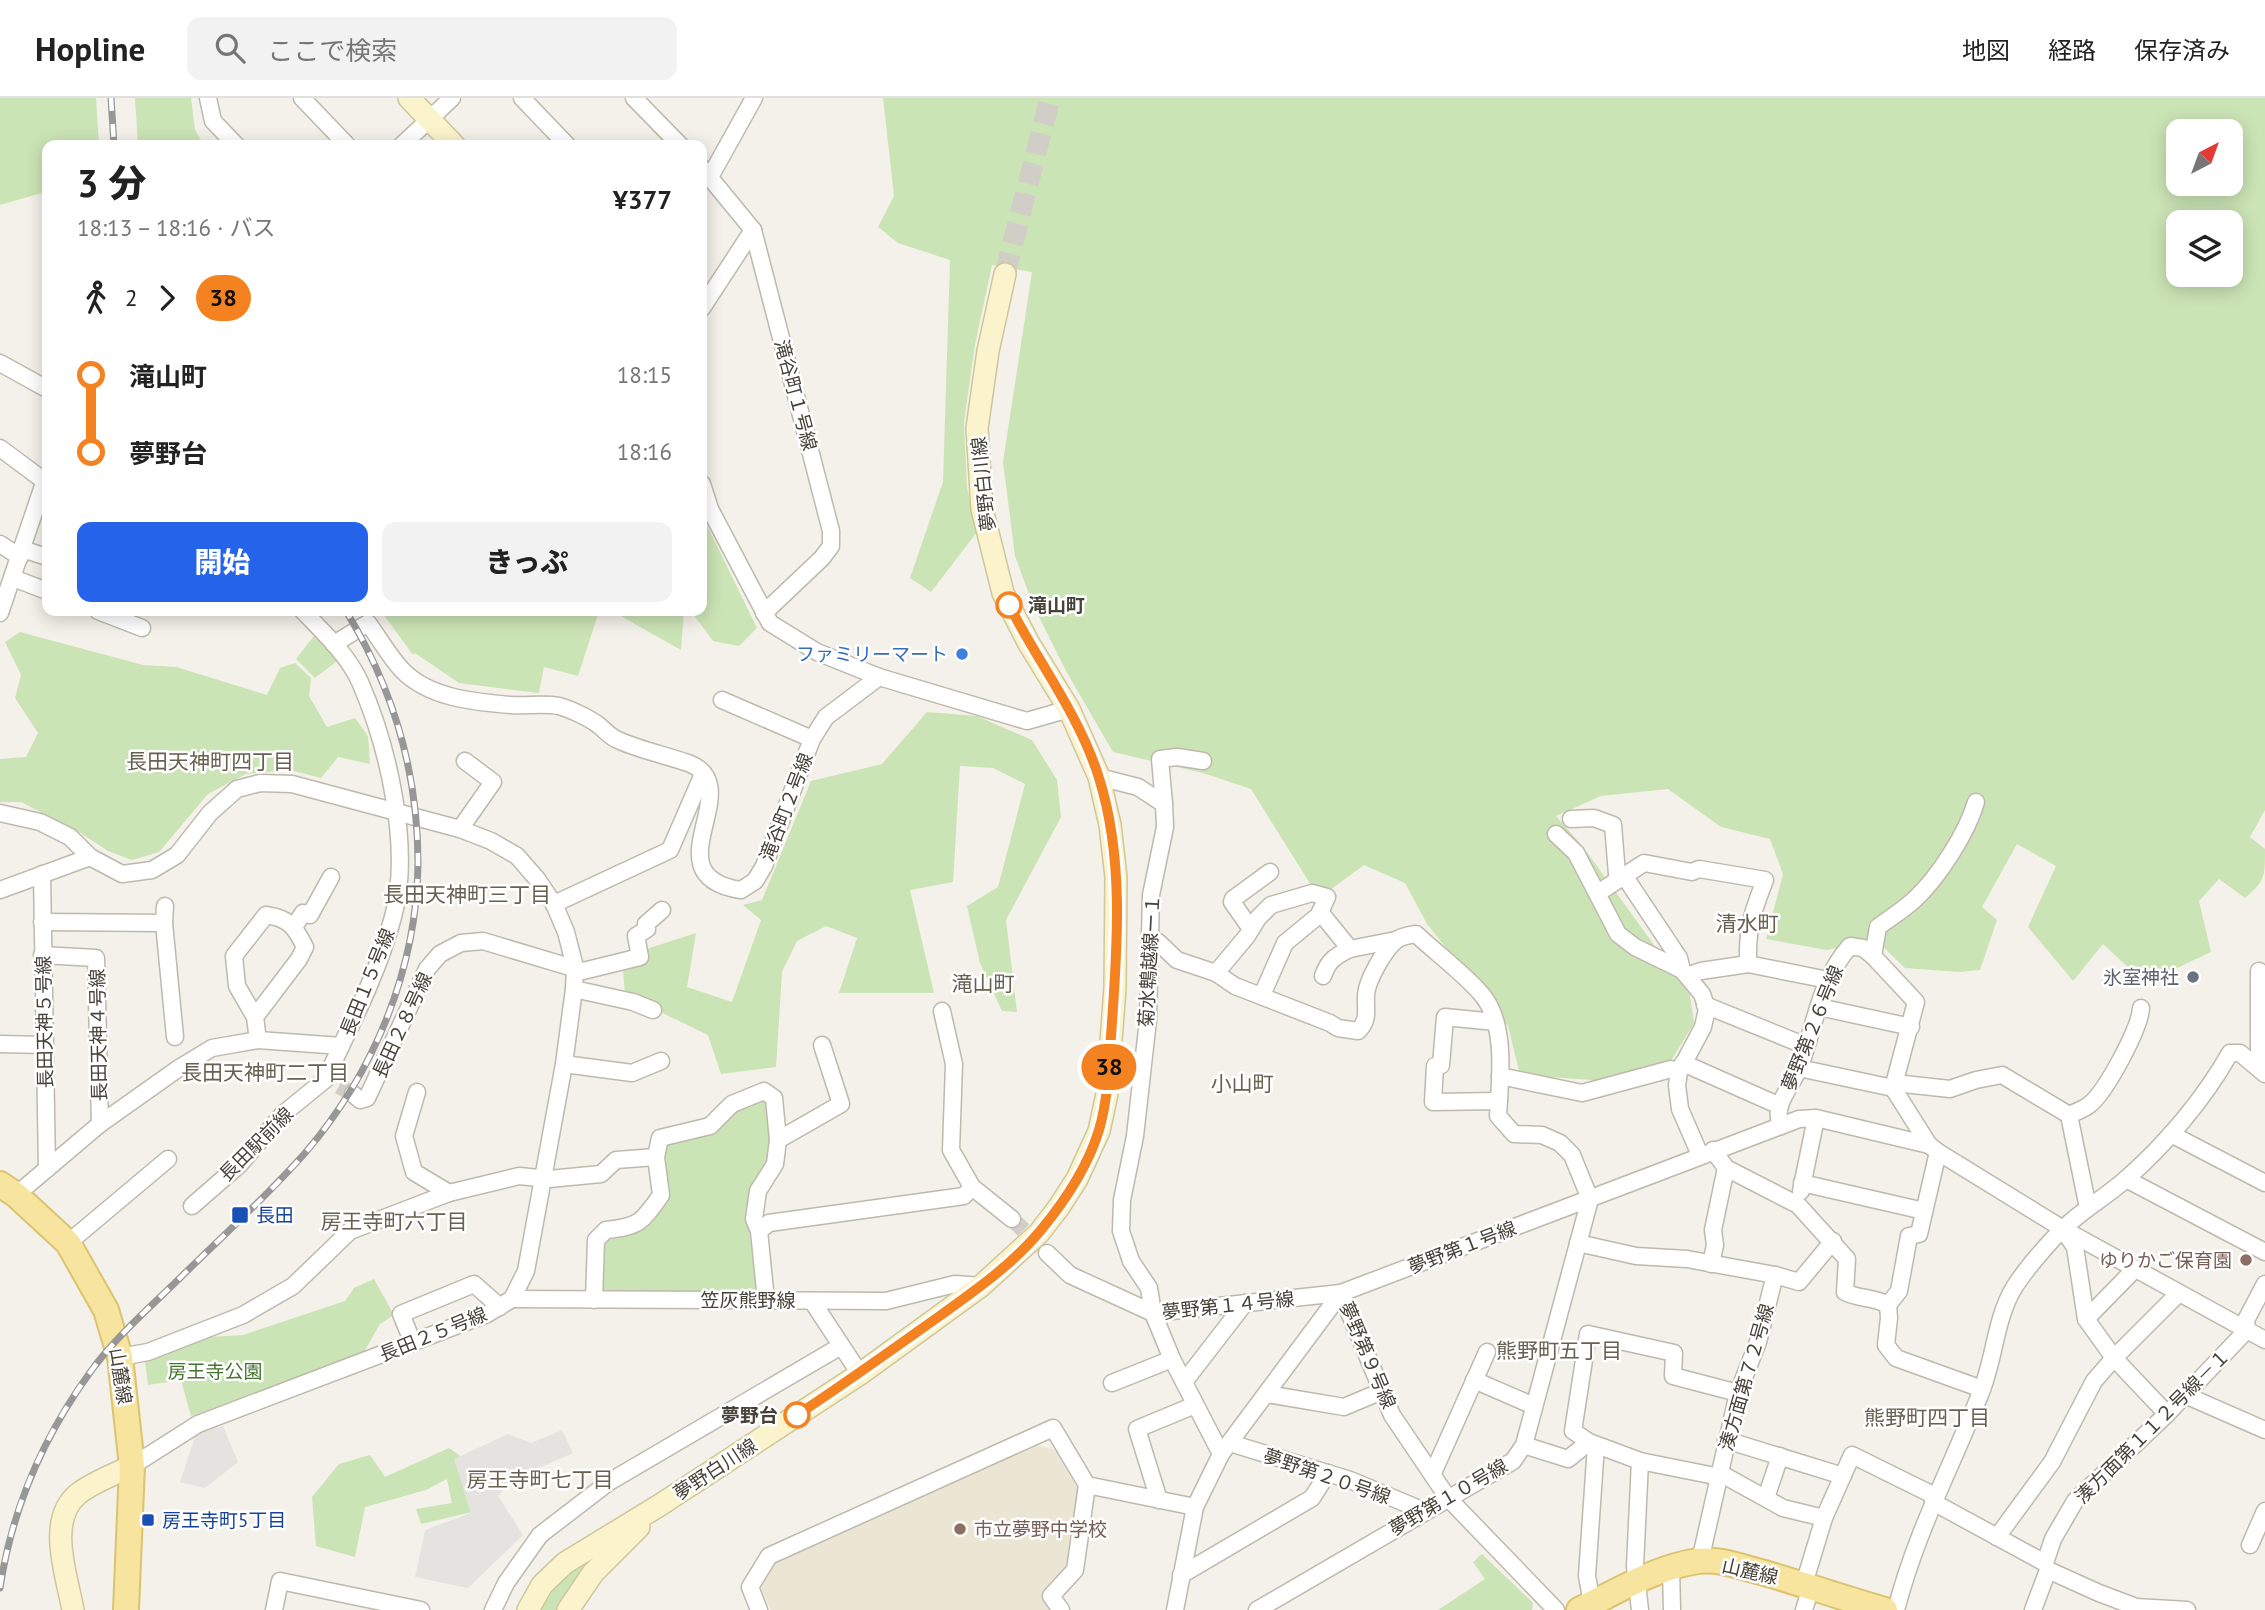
<!DOCTYPE html>
<html lang="ja">
<meta charset="utf-8">
<style>
body{margin:0;font-family:"PT Sans","Noto Sans JP",sans-serif;background:#f2f2f2;color:#222;height:100vh;display:flex;flex-direction:column;font-size:26px;white-space:nowrap}
*{box-sizing:border-box;margin:0}
p{font-size:23px;color:#767676}
.icon{flex:none;width:38px;height:38px;fill:none;stroke:currentColor;stroke-width:2;stroke-linecap:round;stroke-linejoin:round}
.map{position:relative;flex:1;overflow:hidden}
.sheet{position:absolute;left:42px;top:42px;width:665px;height:476px;display:flex;flex-direction:column;background:#fff;border-radius:14px;box-shadow:0 4px 18px #0003}
.sheet>*{flex:none}
.badge{padding:0 14px;border-radius:23px;font-size:24px;line-height:46px}
.needle{width:46px;rotate:41deg}
.buttons{position:absolute;left:2166px;top:21px;display:grid;gap:14px}
.buttons a{display:grid;place-items:center;width:77px;height:77px;border-radius:14px;background:#fff;box-shadow:0 4px 18px #0003;font-size:35px}
.map>.badge{position:absolute;translate:-50% -50%;box-shadow:0 0 0 4px #fff}
.legs{display:flex;align-items:center;gap:10px;height:77px;padding:0 35px;font-size:23px}
.legs p{margin-inline-start:auto}
.headline{display:flex;align-items:center;justify-content:space-between;height:119px;padding:0 35px}
h1{font-size:38px;font-weight:800;line-height:52px}
.primary-button{display:flex;gap:14px;margin-top:auto;padding:14px 35px}
.primary-button a{flex:1;height:80px;border-radius:14px;background:#2563eb;color:#fff;font-size:28px;font-weight:800;line-height:80px;text-align:center}
.primary-button a+a{background:#f2f2f2;color:#222}
ul{padding:0 35px;list-style:none}
li{display:flex;align-items:center;gap:24px;height:77px;font-size:26px}
li i{display:grid;place-items:center;width:10px;height:100%;margin:0 9px;background:currentColor}
li i::after{content:'';width:18px;height:18px;margin:-9px;border:5px solid;border-radius:50%;background:#fff}
li p{margin-inline-start:auto}
li:first-child i{background:linear-gradient(#0000 50%,currentColor 0)}
li:last-child i{background:linear-gradient(currentColor 50%,#0000 0)}
header{display:flex;align-items:center;gap:42px;box-sizing:border-box;height:98px;padding:0 35px;background:#fff;border-bottom:2px solid #e0e0e0}
header strong{font-size:33px}
nav{display:flex;gap:38px;margin-inline-start:auto;font-size:24px}
.search{width:490px;height:63px;background:#f2f2f2;display:flex;align-items:center;gap:18px;box-sizing:border-box;padding:0 24px;border-radius:14px;color:#767676;font-size:26px}
.map>svg:first-child{display:block}
.education{fill:#ebe6d4}
.green{fill:#cbe4b5;fill-rule:evenodd}
.parking{fill:#e5e3e0}
.lines{fill:none;stroke-linecap:round;stroke-linejoin:round}
.street-tunnel{stroke:#d0cec6;stroke-width:16;stroke-dasharray:16 8;stroke-linecap:butt}
.secondary-tunnel{stroke:#d0cec6;stroke-width:21;stroke-dasharray:21 10;stroke-linecap:butt}
.street-casing{stroke:#beb9ac;stroke-width:19}
.secondary-casing{stroke:#cfc69c;stroke-width:24}
.primary-casing{stroke:#dbc370;stroke-width:28}
.street{stroke:#fff;stroke-width:16}
.secondary{stroke:#faf3cc;stroke-width:21}
.primary{stroke:#f6e49f;stroke-width:24}
.rail-casing{stroke:#979797;stroke-width:7}
.rail{stroke:#fff;stroke-width:4.5;stroke-dasharray:13;stroke-linecap:butt}
.line-1-casing{stroke:#fff;stroke-width:16}
.line-1{stroke:#f58220;stroke-width:10}
.stop-1-dot{fill:#fff;stroke:#f58220;stroke-width:3.5}
.shop-dot{fill:#3f7fe0;stroke:#fff;stroke-width:2.5}
.worship-dot{fill:#6b7280;stroke:#fff;stroke-width:2.5}
.transit-dot{fill:#1a4fb4;stroke:#fff;stroke-width:2.5}
.education-dot{fill:#8d6e63;stroke:#fff;stroke-width:2.5}
.labels{text-anchor:middle;stroke-width:5;stroke-linejoin:round;paint-order:stroke}
.street-label{font-size:19px;fill:#464238;stroke:#fff}
.stop-label{font-size:19px;font-weight:bold;fill:#464238;stroke:#fff;text-anchor:start}
.shop-label{font-size:19px;fill:#366cbe;stroke:#fff;text-anchor:end}
.worship-label{font-size:19px;fill:#5b616d;stroke:#fff;text-anchor:end}
.transit-label{font-size:19px;fill:#164399;stroke:#fff;text-anchor:start}
.education-label{font-size:19px;fill:#785e54;stroke:#fff;text-anchor:end}
.park-label{font-size:19px;fill:#44742f;stroke:#fff}
.neighbourhood-label{font-size:21px;fill:#686050;stroke:#fff}
</style>
<header>
<strong>Hopline</strong>
<div class="search"><svg class="icon" aria-label="search" viewBox="0 0 24 24"><circle cx="10" cy="10" r="6"/><path d="M15 15l6 6"/></svg>ここで検索</div>
<nav><a>地図</a><a>経路</a><a>保存済み</a></nav>
</header>
<div class="map">
<svg width="2265" height="1512" viewBox="0 0 2265 1512">
<rect width="100%" height="100%" fill="#f3f1e9"/>
<path class="education" d="M1032,1346L1055,1352L1080,1395L1077,1400L1069,1470L1042,1496L1053,1512H771L759,1487L777,1463Z"/>
<g class="green">
<path d="M0,0H96L99,47H47V103L45,94L0,107Z"/>
<path d="M135,0H191L195,32L204,47H138Z"/>
<path d="M883,0H2265V712L2250,739L2265,751C2265,779 2265,783 2245,800L2219,781L2199,803L2211,854L2145,885L2103,846L2073,883L2028,829L2056,768L2017,746L1982,809L1997,822L1980,872L1959,874L1905,870L1875,841L1827,852L1766,841L1783,776L1770,741L1721,729L1668,691L1601,698L1556,718L1584,750L1690,897L1694,925L1671,963L1607,983L1520,977L1508,928L1427,826L1405,785L1364,767L1319,800L1251,691L1203,675L1113,654L1066,573L1033,507L1015,458L1003,364L1032,174L992,167L975,247L964,324L967,389L977,434L931,494L910,480L943,384L950,162L898,145L878,129L894,98ZM2179,33H2231V86H2179ZM2179,124H2231V177H2179Z"/>
<path d="M702,417L757,530L739,548L713,543L691,513H702Z"/>
<path d="M381,513H599L578,578L544,569L539,595L459,585L415,555L413,557Z"/>
<path d="M612,513H684L681,552Z"/>
<path d="M20,534L143,567L176,569L267,597L280,570L295,565L311,580L309,598L327,629L355,620L368,638L370,666L338,659L321,680L290,672L246,676L208,696L159,754L132,762L108,753L79,734L21,704H0V661L26,659L38,635L15,600L21,577L5,544Z"/>
<path d="M317,534L341,560L315,580L296,561Z"/>
<path d="M927,614L977,618L1032,642L1057,682L1061,719L1006,822L1017,914L1002,913L980,865L967,808L998,789L1025,686L993,670L960,668L953,784L910,792L934,895H839L857,840L826,828L797,843L782,874L776,969L721,976L708,937L625,897L622,859L696,835L687,889L732,904L761,822L743,807L762,802L811,683L882,666Z"/>
<path d="M762,1001L768,1005L772,1035L769,1063L747,1118L757,1188L751,1196L604,1194L601,1191L604,1142C625,1136 666,1123 668,1096C669,1079 664,1063 665,1046L715,1034L738,1012Z"/>
<path d="M374,1181L394,1217L380,1226L364,1254L191,1318L181,1282L148,1287L145,1264L209,1239L243,1237L345,1203L354,1190Z"/>
<path d="M449,1350L462,1359L472,1414L421,1426L416,1411L452,1405L447,1381L426,1392L365,1409L355,1459L316,1448L312,1399L339,1366L370,1357L385,1379Z"/>
<path d="M1482,1456L1533,1505L1532,1512H1438L1485,1481L1473,1464Z"/>
<path d="M584,1466V1472L564,1498L557,1512H538C549,1497 565,1470 584,1466Z"/>
</g>
<g class="parking">
<path d="M223,1328L238,1364L205,1390L180,1384L196,1336Z"/>
<path d="M562,1332L573,1355L513,1381L498,1398L523,1437L468,1490L415,1479L425,1432L471,1415L454,1361L508,1336L531,1345Z"/>
</g>
<g class="lines">
<g class="street-tunnel">
<path d="M339,988L353,996"/>
<path d="M1012,1121L1041,1149"/>
</g>
<path class="secondary-tunnel" d="M1005,176L1050,0"/>
<g class="street-casing">
<g id="street">
<path d="M208,0L213,23L236,47"/>
<path d="M302,0L347,47"/>
<path d="M522,0L567,47"/>
<path d="M634,0L680,47"/>
<path d="M402,47L452,0"/>
<path d="M702,70L753,132L831,433V448L822,460L764,515"/>
<path d="M710,79L754,0"/>
<path d="M702,210L753,132"/>
<path d="M0,265L47,291"/>
<path d="M0,350L47,385"/>
<path d="M702,386L710,411L770,525L817,554L879,579L1027,623L1069,611"/>
<path d="M0,446L20,459"/>
<path d="M22,451L47,459"/>
<path d="M13,480L47,493"/>
<path d="M98,513L142,530"/>
<path d="M0,515L44,385"/>
<path d="M334,546L368,525C379,540 389,558 402,572C429,600 474,604 511,607C526,608 544,605 559,608C570,611 587,619 597,626C604,631 610,639 618,642C640,652 665,657 688,665C751,688 648,778 741,792L755,783L764,768L812,641L826,619L879,579"/>
<path d="M722,602L812,641"/>
<path d="M1099,679L1138,689L1164,706L1165,729L1151,797L1148,922L1135,1038L1122,1102L1121,1133L1131,1163L1149,1190L1153,1215L1172,1261L1221,1356"/>
<path d="M1164,706L1160,661L1177,659L1203,663"/>
<path d="M0,715L40,724L70,739L90,759L122,776L152,772L177,757L210,715L237,691L260,685L292,686L460,731L491,743L517,758L537,781L554,806L566,834L575,869L574,891L564,966L526,1173L512,1201L487,1216L198,1326L132,1368"/>
<path d="M1571,721L1594,720L1613,727L1617,776L1627,782L1679,860L1682,872"/>
<path d="M460,731L493,684L465,663"/>
<path d="M1556,736L1576,755L1618,836L1635,849L1682,872L1702,896L1707,911L1703,929L1679,974L1677,987L1680,1011L1700,1057"/>
<path d="M42,776L47,1071"/>
<path d="M0,792L90,759"/>
<path d="M1598,795L1644,765L1692,774L1699,771L1765,782C1752,815 1747,830 1748,866"/>
<path d="M554,806L670,752L703,676"/>
<path d="M165,808L164,825L175,939"/>
<path d="M1320,814L1350,851L1396,842"/>
<path d="M42,824L164,825"/>
<path d="M294,829L303,815L310,817L331,779"/>
<path d="M1251,831L1232,804L1233,801L1270,774"/>
<path d="M1149,841L1158,844L1177,862L1216,875L1235,888L1330,925L1338,930L1358,933C1370,921 1365,912 1366,897C1367,882 1384,853 1395,843C1399,839 1409,837 1416,836C1435,854 1467,878 1483,898C1507,928 1500,982 1498,1018L1514,1036L1542,1037L1560,1045L1572,1057L1590,1101L1524,1347L1513,1363L1257,1512"/>
<path d="M42,857L96,860L100,1026"/>
<path d="M1873,858L1878,829C1890,820 1903,812 1914,802C1938,780 1967,735 1976,704"/>
<path d="M1216,875L1247,838L1258,820L1271,807L1312,795L1327,799L1319,817L1285,845L1262,897"/>
<path d="M1689,877L1701,873L1748,866L1828,882"/>
<path d="M1323,878C1328,863 1335,858 1350,851"/>
<path d="M574,891L633,904L653,912"/>
<path d="M1705,907L1806,948"/>
<path d="M1819,909L1911,929"/>
<path d="M942,913L954,966L951,1052L972,1089L1012,1121"/>
<path d="M255,919L299,861L305,849C295,829 289,820 266,817L234,858L237,888L255,919L258,942"/>
<path d="M1495,924L1445,919L1441,967L1435,968L1433,1004L1499,1003"/>
<path d="M0,946L44,947"/>
<path d="M1683,965L1780,1008"/>
<path d="M564,966L632,975L661,963"/>
<path d="M1799,970L1893,990"/>
<path d="M2259,971V873"/>
<path d="M1500,978L1582,995L1671,971L1679,974"/>
<path d="M1895,985L1950,991L1976,982L2002,977L2069,1017"/>
<path d="M417,994L404,1038L414,1074L449,1095"/>
<path d="M353,996L360,1002L367,1000L427,871L440,856L461,845L483,843L583,873L640,859L636,838L647,831L646,826L662,812"/>
<path d="M2069,1017C2076,1014 2084,1011 2089,1007C2106,994 2140,930 2141,910"/>
<path d="M2069,1017L2088,1110"/>
<path d="M1781,1028C1778,1021 1778,1014 1780,1007C1785,993 1795,981 1800,968C1815,928 1820,881 1850,848L1863,850L1873,858L1916,904L1893,990L1929,1047L1938,1054L2063,1131L2265,1242"/>
<path d="M2171,1036L2265,1085"/>
<path d="M778,1042L841,1006L822,947"/>
<path d="M1713,1052L1726,1070L1798,1107L1847,1161L1845,1194C1858,1201 1874,1199 1888,1207"/>
<path d="M2126,1081L2265,1154"/>
<path d="M1802,1085L1924,1113"/>
<path d="M1801,1093L1816,1020"/>
<path d="M16,1097L100,1026L179,970L212,950L258,942L341,948C361,907 381,864 393,819C412,750 388,648 360,584C348,557 323,534 303,513"/>
<path d="M192,1108L240,1066L283,1016L326,981L341,948"/>
<path d="M759,1133L769,1125L964,1098L972,1089"/>
<path d="M2064,1133L2075,1149L2086,1221L2114,1260L2167,1316"/>
<path d="M68,1145L168,1061"/>
<path d="M1578,1145L1636,1158L1687,1161L1775,1177L1799,1184L1833,1143"/>
<path d="M1047,1155L1070,1177L1153,1215L1341,1195L1392,1317L1448,1400L1556,1512"/>
<path d="M1711,1166L1715,1147L1713,1132L1726,1070"/>
<path d="M512,1201L886,1203L955,1186L981,1188"/>
<path d="M594,1202L596,1142L606,1132C639,1129 642,1124 661,1097L656,1059L660,1040L710,1028L732,1006L764,993L774,1000L778,1042L775,1066L758,1093L754,1121L759,1133L766,1202"/>
<path d="M812,1203L860,1276"/>
<path d="M1888,1207L1899,1193L1909,1138L1919,1136L1938,1054"/>
<path d="M1888,1207L1889,1220L1886,1247L1896,1260L1982,1291"/>
<path d="M2086,1221L2135,1171"/>
<path d="M413,1245L401,1216L474,1186L500,1209"/>
<path d="M120,1259L148,1254L243,1217L293,1188L350,1133L449,1095L519,1078L549,1081L601,1076L616,1062L656,1059"/>
<path d="M1474,1282L1534,1308"/>
<path d="M1184,1284L1245,1205"/>
<path d="M1112,1285L1172,1261"/>
<path d="M1267,1296L1344,1309L1382,1293"/>
<path d="M2185,1297L2265,1332"/>
<path d="M1726,1342L1843,1378"/>
<path d="M1589,1344L1573,1333L1588,1236L1674,1255L1673,1278L1738,1295"/>
<path d="M1230,1345L1350,1382L1424,1413"/>
<path d="M1524,1347L1568,1361L1589,1344L1640,1363L1720,1379H1727L1783,1410L1824,1420"/>
<path d="M1433,1375L1487,1254"/>
<path d="M1087,1387L1195,1409"/>
<path d="M1766,1400L1780,1358"/>
<path d="M1159,1402L1137,1331L1195,1307"/>
<path d="M1933,1404L2045,1465"/>
<path d="M1997,1439L2052,1364L2094,1283L2114,1260L2179,1195"/>
<path d="M2250,1447L2265,1413"/>
<path d="M1700,1463L1738,1295L1758,1244L1775,1177"/>
<path d="M2045,1465L2053,1441L2075,1403L2167,1316L2247,1232L2246,1222L2265,1186"/>
<path d="M1671,1470L1672,1512"/>
<path d="M2048,1472L2099,1495L2136,1509L2187,1512"/>
<path d="M1181,1477L1312,1400L1328,1375"/>
<path d="M1804,1486L1824,1420L1852,1357L1935,1398"/>
<path d="M1592,1505L1587,1478L1596,1347"/>
<path d="M274,1512L280,1483L421,1512"/>
<path d="M493,1512L506,1485L540,1437L609,1384L841,1248"/>
<path d="M759,1512L750,1489L769,1458L1053,1330L1087,1387L1075,1472L1051,1498L1061,1512"/>
<path d="M1175,1512L1195,1409L1221,1356L1341,1195L1799,1021L1816,1020L1929,1047"/>
<path d="M1640,1512L1635,1468L1640,1363"/>
<path d="M1804,1512L1811,1489"/>
<path d="M1896,1512C1916,1434 1952,1368 1981,1294C1995,1260 1995,1220 2015,1188C2026,1171 2049,1144 2063,1131C2082,1112 2106,1099 2126,1081C2166,1046 2204,1001 2230,955H2240L2265,976"/>
<path d="M2033,1512L2048,1472"/>
</g>
</g>
<g class="secondary-casing">
<g id="secondary">
<path d="M409,0L454,47"/>
<path d="M73,1512C67,1478 46,1422 78,1396C93,1384 115,1376 132,1368"/>
<path d="M528,1512L542,1487L565,1465L660,1407L860,1276L981,1188L1039,1135L1059,1109L1077,1081L1099,1033L1107,996L1115,890L1116,779L1110,727L1099,679L1069,611L1028,544L1003,495L982,411L977,330L988,253L1005,176"/>
<path d="M568,1512L593,1475L639,1429"/>
</g>
</g>
<g class="primary-casing">
<g id="primary">
<path d="M0,1086L16,1097L68,1145L106,1212L120,1259L132,1368L126,1512"/>
<path d="M1579,1512C1616,1494 1656,1469 1698,1463C1719,1460 1741,1469 1761,1474C1803,1486 1843,1500 1885,1512"/>
</g>
</g>
<use href="#street" class="street"/>
<use href="#secondary" class="secondary"/>
<use href="#primary" class="primary"/>
<g class="rail-casing">
<g id="rail">
<path d="M111,0L114,47"/>
<path d="M0,1490C12,1410 43,1339 91,1273C117,1237 153,1207 185,1175C225,1136 268,1097 305,1055C374,975 417,871 418,765C418,674 393,590 346,513"/>
</g>
</g>
<use href="#rail" class="rail"/>
</g>
<g class="lines">
<g class="line-1-casing">
<path id="line-1" d="M797,1317C846,1285 893,1251 941,1217C976,1192 1013,1166 1041,1132C1065,1103 1088,1068 1099,1032C1108,1001 1109,969 1111,938C1117,854 1125,762 1099,680C1080,618 1038,564 1009,507"/>
</g>
<use href="#line-1" class="line-1"/>
</g>
<g class="stop-1-dot">
<circle cx="1009" cy="507" r="12"/>
<circle cx="797" cy="1317" r="12"/>
</g>
<circle class="shop-dot" cx="962" cy="556" r="7"/>
<circle class="worship-dot" cx="2193" cy="879" r="7"/>
<g class="transit-dot">
<rect x="231" y="1108" width="18" height="18" rx="3.5"/>
<rect x="141" y="1415" width="14" height="14" rx="3.5"/>
</g>
<g class="education-dot">
<circle cx="2246" cy="1162" r="7"/>
<circle cx="960" cy="1431" r="7"/>
</g>
<g class="labels">
<g class="street-label">
<text transform="translate(796 297) rotate(75)" y="7">滝谷町１号線</text>
<text transform="translate(983 386) rotate(-96)" y="7">夢野白川線</text>
<text transform="translate(786 709) rotate(-69)" y="7">滝谷町２号線</text>
<text transform="translate(1149 863) rotate(-87)" y="7">菊水鵯越線ー１</text>
<text transform="translate(367 884) rotate(-68)" y="7">長田１５号線</text>
<text transform="translate(44 924) rotate(-91)" y="7">長田天神５号線</text>
<text transform="translate(402 927) rotate(-65)" y="7">長田２８号線</text>
<text transform="translate(1812 930) rotate(-68)" y="7">夢野第２６号線</text>
<text transform="translate(98 937) rotate(-91)" y="7">長田天神４号線</text>
<text transform="translate(256 1046) rotate(-45)" y="7">長田駅前線</text>
<text transform="translate(1462 1149) rotate(-21)" y="7">夢野第１号線</text>
<text x="748" y="1209">笠灰熊野線</text>
<text transform="translate(1228 1207) rotate(-6)" y="7">夢野第１４号線</text>
<text transform="translate(433 1236) rotate(-22)" y="7">長田２５号線</text>
<text transform="translate(1368 1257) rotate(67)" y="7">夢野第９号線</text>
<text transform="translate(121 1278) rotate(81)" y="7">山麓線</text>
<text transform="translate(1746 1279) rotate(-74)" y="7">湊方面第７２号線</text>
<text transform="translate(2152 1328) rotate(-45)" y="7">湊方面第１１２号線－１</text>
<text transform="translate(715 1371) rotate(-33)" y="7">夢野白川線</text>
<text transform="translate(1327 1378) rotate(19)" y="7">夢野第２０号線</text>
<text transform="translate(1448 1399) rotate(-30)" y="7">夢野第１０号線</text>
<text transform="translate(1750 1473) rotate(13)" y="7">山麓線</text>
</g>
<g class="stop-label">
<text x="1028" y="514">滝山町</text>
<text x="778" y="1324" text-anchor="end">夢野台</text>
</g>
<g class="shop-label">
<text x="948" y="563">ファミリーマート</text>
</g>
<g class="worship-label">
<text x="2179" y="886">氷室神社</text>
</g>
<g class="transit-label">
<text x="256" y="1124">長田</text>
<text x="162" y="1429">房王寺町5丁目</text>
</g>
<g class="education-label">
<text x="2232" y="1169">ゆりかご保育園</text>
<text x="974" y="1438" text-anchor="start">市立夢野中学校</text>
</g>
<g class="park-label">
<text x="215" y="1280">房王寺公園</text>
</g>
<g class="neighbourhood-label">
<text x="210" y="671">長田天神町四丁目</text>
<text x="467" y="804">長田天神町三丁目</text>
<text x="1747" y="833">清水町</text>
<text x="983" y="893">滝山町</text>
<text x="265" y="982">長田天神町二丁目</text>
<text x="1242" y="993">小山町</text>
<text x="394" y="1131">房王寺町六丁目</text>
<text x="1559" y="1260">熊野町五丁目</text>
<text x="1927" y="1327">熊野町四丁目</text>
<text x="540" y="1389">房王寺町七丁目</text>
</g>
</g>
</svg>
<div class="buttons">
<a><svg class="needle" viewBox="-14 -14 28 28"><path d="M0-13l5 13h-10z" fill="#e53935"/><path d="M0 13l5-13h-10z" fill="#767676"/></svg></a>
<a><svg class="icon" aria-label="layers" viewBox="0 0 24 24"><path d="M12 4l9 5-9 5-9-5zM3 14l9 5 9-5"/></svg></a>
</div>
<b class="badge" style="left:1109px;top:969px;background:#f58220;color:#111">38</b>
<section class="sheet">
<div class="headline"><div><h1>3 分</h1><p>18:13 – 18:16 · バス</p></div><b>¥377</b></div>
<div class="legs"><svg class="icon" aria-label="walk" viewBox="0 0 24 24"><circle cx="13" cy="4" r="2"/><path d="M13 8l-2 6 4 7M11 14l-3 7M7 12l3-4h3l4 4"/></svg>2<svg class="icon" aria-label="forward" viewBox="0 0 24 24"><path d="M9 5l7 7-7 7"/></svg><b class="badge" style="background:#f58220;color:#111">38</b></div>
<ul>
<li><i style="color:#f58220"></i><b>滝山町</b><p>18:15</p></li>
<li><i style="color:#f58220"></i><b>夢野台</b><p>18:16</p></li>
</ul>
<div class="primary-button"><a>開始</a><a>きっぷ</a></div>
</section>
</div>
